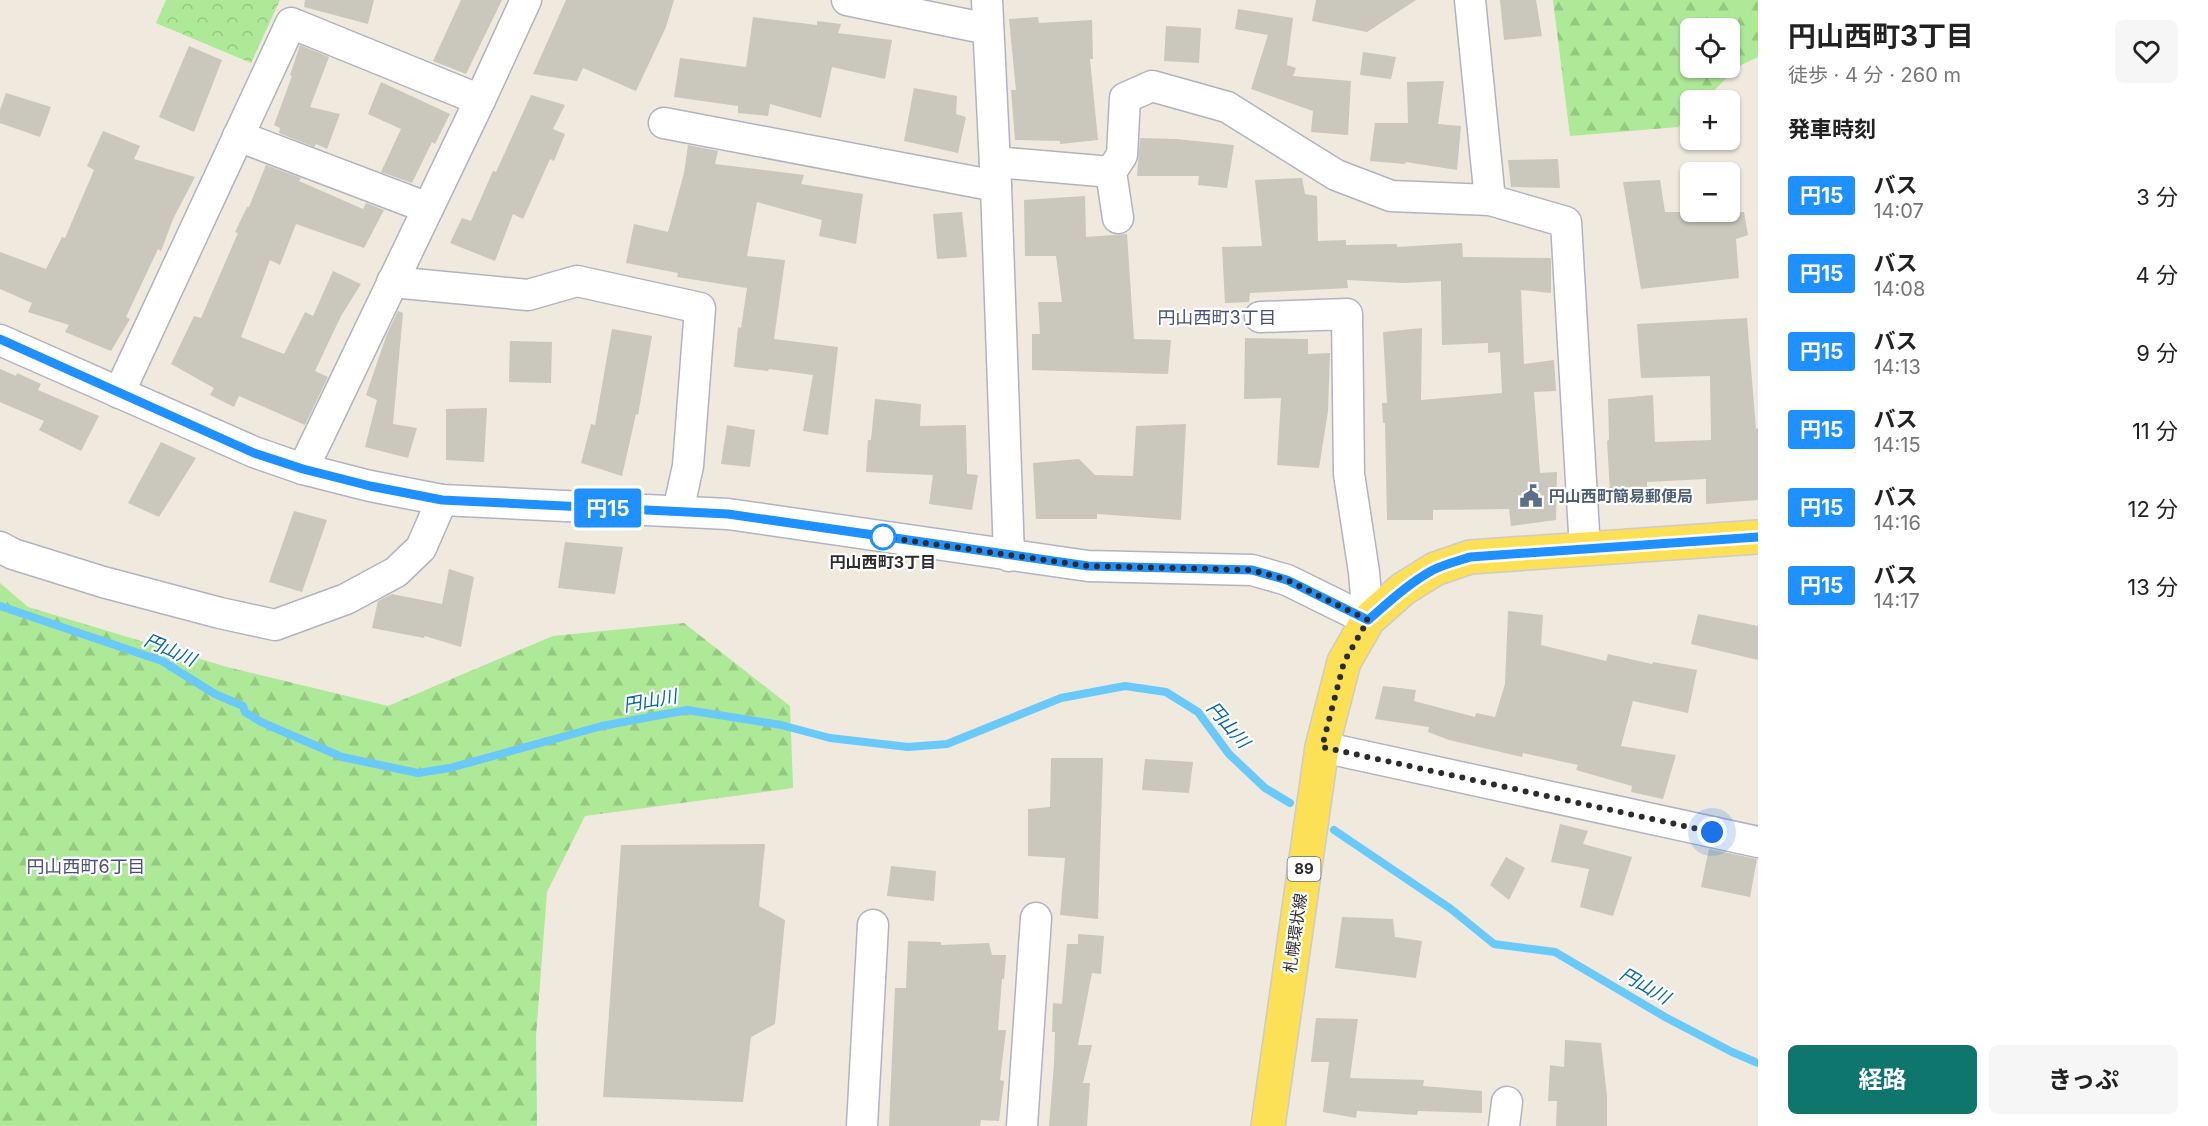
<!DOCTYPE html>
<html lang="ja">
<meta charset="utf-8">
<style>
body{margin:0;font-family:Inter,"Noto Sans JP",sans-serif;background:#f6f6f6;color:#222;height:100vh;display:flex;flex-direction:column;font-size:22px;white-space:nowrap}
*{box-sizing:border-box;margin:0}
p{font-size:20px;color:#767676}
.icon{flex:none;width:33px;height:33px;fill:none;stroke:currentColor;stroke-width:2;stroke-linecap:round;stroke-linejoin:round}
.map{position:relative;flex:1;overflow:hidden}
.details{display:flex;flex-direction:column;background:#fff;width:450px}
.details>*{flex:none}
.badge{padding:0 12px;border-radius:4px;font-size:21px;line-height:39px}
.fabs{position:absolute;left:1680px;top:18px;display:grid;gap:12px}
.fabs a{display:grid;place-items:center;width:60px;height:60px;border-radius:9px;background:#fff;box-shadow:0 2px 4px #0004;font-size:30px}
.you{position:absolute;width:30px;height:30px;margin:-15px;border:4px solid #fff;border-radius:50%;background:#1a73e8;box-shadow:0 0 0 9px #1a73e833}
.map>.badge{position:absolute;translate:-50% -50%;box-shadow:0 0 0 3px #fff}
h2{padding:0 30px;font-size:22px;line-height:54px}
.round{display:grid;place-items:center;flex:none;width:63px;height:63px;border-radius:9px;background:#f6f6f6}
.summary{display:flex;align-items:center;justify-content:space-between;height:102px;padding:0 30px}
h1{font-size:28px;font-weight:700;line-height:45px}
.action{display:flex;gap:12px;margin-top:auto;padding:12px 30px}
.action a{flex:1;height:69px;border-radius:9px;background:#0f766e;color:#fff;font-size:24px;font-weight:700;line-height:69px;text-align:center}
.action a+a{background:#f6f6f6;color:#222}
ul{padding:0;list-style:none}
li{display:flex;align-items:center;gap:18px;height:78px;padding:0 30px}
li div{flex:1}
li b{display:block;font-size:22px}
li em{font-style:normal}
li .badge{min-width:66px;font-weight:700;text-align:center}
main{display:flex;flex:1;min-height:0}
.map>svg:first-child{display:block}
.forest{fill:url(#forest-firs);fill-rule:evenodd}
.park{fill:url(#park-crowns)}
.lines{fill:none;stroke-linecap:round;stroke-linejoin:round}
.stream{stroke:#69c9f8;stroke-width:8}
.building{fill:#cac7bc}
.street-casing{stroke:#b2b3c1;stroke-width:33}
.primary-casing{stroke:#ccc;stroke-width:36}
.street{stroke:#fff;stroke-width:30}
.primary{stroke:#fce056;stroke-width:33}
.line-casing{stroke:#fff;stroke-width:14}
.line{stroke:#1e90ff;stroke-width:9}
.walk{stroke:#2c2c2c;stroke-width:6;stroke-dasharray:0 10.8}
.stop-dot{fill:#fff;stroke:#1e90ff;stroke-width:3}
.labels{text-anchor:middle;stroke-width:4.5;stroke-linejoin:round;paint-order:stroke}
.shield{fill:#fff;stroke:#6b6b6b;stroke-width:1.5}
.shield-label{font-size:15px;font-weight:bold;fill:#2c2c2c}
.service-label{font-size:16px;font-weight:bold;fill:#4e5e75;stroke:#fff;text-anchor:start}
.stop-label{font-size:16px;font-weight:bold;fill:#2c2c2c;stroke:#fff}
.street-label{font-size:16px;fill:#2c2c2c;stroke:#fff}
.neighbourhood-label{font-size:18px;fill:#484f81;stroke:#fff}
.water-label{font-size:18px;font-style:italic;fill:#0266aa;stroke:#fff}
</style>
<main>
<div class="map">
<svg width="1758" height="1126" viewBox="0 0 1758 1126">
<defs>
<pattern id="forest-firs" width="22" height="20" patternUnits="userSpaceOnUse" patternTransform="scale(1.5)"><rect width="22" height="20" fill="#ade996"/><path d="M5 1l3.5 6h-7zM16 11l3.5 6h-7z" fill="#95c881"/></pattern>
<pattern id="park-crowns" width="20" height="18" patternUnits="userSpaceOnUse" patternTransform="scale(1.5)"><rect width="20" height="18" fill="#ade996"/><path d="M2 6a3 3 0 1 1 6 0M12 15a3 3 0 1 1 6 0" fill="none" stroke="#95c881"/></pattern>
</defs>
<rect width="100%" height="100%" fill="#efe9de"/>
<g class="forest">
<path d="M1553,0H1758V57L1739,66L1704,100H1690V114L1678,127L1570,136ZM1690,28H1730V68H1690Z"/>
<path d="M0,583L28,607L227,667L388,706L553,636L684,623L790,706L793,788L585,816L547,892L536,1036L537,1126H0Z"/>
</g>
<path class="park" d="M166,0H280L251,63L156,23Z"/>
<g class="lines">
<g class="stream">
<path d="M0,606L162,661L215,694L243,706L245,712L261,722L342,757L418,773L450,768L602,726L687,710L781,725L830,738L908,747L947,744L1061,698L1125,686L1166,692L1198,712L1229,754L1265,788L1290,803"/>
<path d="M1334,830L1451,909L1494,944L1555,952L1665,1017L1732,1052L1758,1063"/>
</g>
</g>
<g class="building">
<path d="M305,0H374L368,24L304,7Z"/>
<path d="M461,0H502L466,74L433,61Z"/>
<path d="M566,0H674L666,27L636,91L583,68L577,81L533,74Z"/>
<path d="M1316,0H1416L1367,32L1312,21Z"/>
<path d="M1500,0H1536L1542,36L1504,40Z"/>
<path d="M1238,9L1293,18L1287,65L1296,68L1293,76L1351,81L1348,135L1311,132L1313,111L1251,89L1268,35L1235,29Z"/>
<path d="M753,17L817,25V21L841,24L838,33L892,40L885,79L832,67L821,118L770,104L768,116L738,113V106L674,97L680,58L746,67Z"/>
<path d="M1038,17L1039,23L1092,20L1093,59H1090L1098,140L1060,144V141L1015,140L1011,90H1016L1009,19Z"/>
<path d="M1166,26L1201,28L1199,63L1164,61Z"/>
<path d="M300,45L329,57L310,107L340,114L327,149L316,144L314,147L279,133L280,128L274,125L292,76L290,75Z"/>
<path d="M189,46L222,60L194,132L159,117Z"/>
<path d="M1363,52L1396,57L1391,79L1360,75Z"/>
<path d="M1444,81L1438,124L1461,126L1457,170L1406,162L1405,164L1370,161L1375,123H1408L1407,82Z"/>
<path d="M381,82L450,114L435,144L432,142L412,183L381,172L401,129L368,114Z"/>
<path d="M914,88L957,96L956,114L966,117L958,153L904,141Z"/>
<path d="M6,93L51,107L40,137L0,123V110Z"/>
<path d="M531,95L565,105L553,129L565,134L554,161L550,159L523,219L513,214L495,261L450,243L462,218L471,221L493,171L496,172Z"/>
<path d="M103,131L140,146L134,159L195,177L173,219L161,251L158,249L126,317L130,319L111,351L65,332L69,325L28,312L32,303L0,289V252L46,269L62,237L65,238L94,170L87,166Z"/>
<path d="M1140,138L1176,139L1234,145L1227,188L1198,185L1199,176H1137Z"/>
<path d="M688,145L718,151L715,164L804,175L801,184L863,194L856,244L819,236L822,220L757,202L747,256L785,260L774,339L838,347L828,435L803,431L813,375L769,369L768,371L734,367L738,327L741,328L747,288L677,277L678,273L626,263L634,224L668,232L684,173Z"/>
<path d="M1558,159L1560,188L1511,187L1508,160Z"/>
<path d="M266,165L301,178L299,181L363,209L366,203L384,210L364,248L296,224L280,265L270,260L241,337L284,354L305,312L313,316L333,271L361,284L341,316L315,371L328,377L305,425L239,396L234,407L210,395L214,388L171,364L194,316L201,318L238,233L235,232L247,207H249Z"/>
<path d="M1302,178L1305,194L1317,196L1318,241L1346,240V245L1397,244V247L1462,243L1463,257L1551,258V293L1521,290L1524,364L1554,360L1556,391L1534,392L1540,473L1557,472L1556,520L1511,526L1509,509L1433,510V520H1387L1385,423H1383L1382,403H1387L1383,332L1422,328L1421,400L1502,393L1500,352L1488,353V343L1442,345L1441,281L1404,283L1347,280L1348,288L1250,293L1249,302L1225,303L1222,247L1262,246L1255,180Z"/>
<path d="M1660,180L1665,212H1744L1748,235L1736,239L1739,278L1641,289L1623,182Z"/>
<path d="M1085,196L1086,237L1127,234L1134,339L1171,340L1168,374L1032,370V334H1040L1038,302H1062L1056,256H1025L1024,200Z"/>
<path d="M962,212L967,257L937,259L933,214Z"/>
<path d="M398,311L403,313L393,424L417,428L408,458L365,447L377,400L366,395L387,334Z"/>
<path d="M1747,318L1756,429L1758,428V500L1706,504V479L1647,482V488L1610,492L1607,441L1609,440L1608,399L1653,395L1655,442L1711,440L1710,376L1641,378L1637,324Z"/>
<path d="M612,329L652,336L638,415L636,414L622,476L581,463L591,424L595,425Z"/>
<path d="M1245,338L1308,339V354L1330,353L1328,411L1319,468L1277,465L1281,398L1244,399Z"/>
<path d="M510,341L552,342L551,383L509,382Z"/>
<path d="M0,369L16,376L17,373L41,384L38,390L99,416L81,451L39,430L44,421L0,402Z"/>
<path d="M875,399L921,404L920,426L966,425L967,474L978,475L972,510L929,504L933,475L866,472L868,440H871Z"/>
<path d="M487,408L484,462L446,460V409Z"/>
<path d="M1186,424L1181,520L1097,514V519H1036L1033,463L1079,459L1095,475L1133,476L1136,426Z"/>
<path d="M727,425L755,430L750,467L721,464Z"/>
<path d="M161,442L196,458L159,517L128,503Z"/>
<path d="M294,511L327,520L302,592L269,582Z"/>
<path d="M565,542L623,547L615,594L558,588Z"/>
<path d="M449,569L474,577L461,647L425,636L424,638L372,628L378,601L392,594L442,604Z"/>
<path d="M1508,611L1543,615L1541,645L1606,661L1608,654L1652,664L1653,662L1697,670L1688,713L1633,701L1621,746L1676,755L1663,799L1631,792L1632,786L1576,770L1578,765L1523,753L1522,757L1449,740L1428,732L1429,727L1375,719L1383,686L1416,690L1414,701L1475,717L1476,713L1495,717L1505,684Z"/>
<path d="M1698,614L1758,626V660L1691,644Z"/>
<path d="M1051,758H1103L1098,919L1060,915L1065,858L1028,856V809L1050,807Z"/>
<path d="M1145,759L1193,762L1189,793L1142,790Z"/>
<path d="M1560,824L1588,831L1583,844L1632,857L1613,916L1580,907L1589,869L1551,862Z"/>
<path d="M765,844L759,906L785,920L775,1024L751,1037L743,1102L603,1097L621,845Z"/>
<path d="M1709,849L1757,859L1750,897L1701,887Z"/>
<path d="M1506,857L1525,868L1509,900L1490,885Z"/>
<path d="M891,866L936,871L934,901L887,896Z"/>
<path d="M1342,917L1393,919L1395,937L1422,941L1416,978L1335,968Z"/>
<path d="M1078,934L1104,936L1101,974L1092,973L1078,1045H1092L1083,1083H1090L1087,1126H1049L1054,1064L1055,1032H1052L1053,1003L1062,1004L1067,944H1078Z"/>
<path d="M908,941L941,942V945L989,943L992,955H1006L1004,979H1002L998,1030H1006L1000,1080L1004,1081L999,1121L981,1120L980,1126H889L895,988H906Z"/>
<path d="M1316,1018L1358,1019L1350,1078L1424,1080L1423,1086L1482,1091V1113L1418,1111L1417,1115L1357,1111L1356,1118L1323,1112L1329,1062H1311Z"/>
<path d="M1565,1040L1601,1043L1607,1096V1126H1556L1557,1101H1548L1550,1065L1564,1067Z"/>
</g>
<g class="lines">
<g class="street-casing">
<g id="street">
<path d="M847,0L988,29"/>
<path d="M987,0L996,186L1009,556"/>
<path d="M1470,0L1490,200"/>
<path d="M664,123L996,186"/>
<path d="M238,136L428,208"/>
<path d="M995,162L1111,172"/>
<path d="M1118,218L1111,172L1122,155L1125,98L1152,86L1227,107L1336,175L1391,196L1490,200L1566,222L1585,550"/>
<path d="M392,282L528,295L577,281L700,308L688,466L678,511"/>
<path d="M1260,317L1347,314L1349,474L1364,572L1368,620"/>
<path d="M0,340L254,452L303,469L370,486L442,500L728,514L1088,566L1252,570L1287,580L1368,620"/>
<path d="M119,393L291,23L480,100"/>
<path d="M303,469L480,100L526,0"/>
<path d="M0,547L13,554L103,582L220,613L275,625L346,599L396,572L421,548L442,500"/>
<path d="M1322,747L1758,842"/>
<path d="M862,1126L873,925"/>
<path d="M1022,1126L1036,918"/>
<path d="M1504,1126L1507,1102"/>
</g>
</g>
<g class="primary-casing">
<path id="primary" d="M1268,1126L1322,747L1344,662L1368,620L1403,589L1435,569L1470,557L1758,537"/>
</g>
<use href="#street" class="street"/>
<use href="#primary" class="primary"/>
</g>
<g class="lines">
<g class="line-casing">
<path id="line" d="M0,339L254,453L303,469L370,486L442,500L728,514L1088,566L1252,570L1287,580L1368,620C1389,602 1409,583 1433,570C1445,564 1458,561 1470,557L1758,537"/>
</g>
<use href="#line" class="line"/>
<path class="walk" d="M883,537L1088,566L1252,570L1287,580L1368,620L1344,662L1322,747L1712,832"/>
</g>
<defs>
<g id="civic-bare" transform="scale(1.8)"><path d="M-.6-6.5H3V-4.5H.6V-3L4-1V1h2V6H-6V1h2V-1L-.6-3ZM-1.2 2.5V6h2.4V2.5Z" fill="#5c6f8a" stroke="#fff" stroke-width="2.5" paint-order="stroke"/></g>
</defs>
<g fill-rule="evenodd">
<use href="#civic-bare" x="1531" y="496"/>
</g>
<circle class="stop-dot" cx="883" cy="537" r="12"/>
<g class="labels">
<rect class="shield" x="1287.5" y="857" width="33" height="24" rx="4.5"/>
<g class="shield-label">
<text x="1304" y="874">89</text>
</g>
<g class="service-label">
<text x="1549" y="502">円山西町簡易郵便局</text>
</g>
<g class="stop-label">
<text x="883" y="568">円山西町3丁目</text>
</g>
<g class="street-label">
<text transform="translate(1295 933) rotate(-82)" y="6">札幌環状線</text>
</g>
<g class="neighbourhood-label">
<text x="1217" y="324">円山西町3丁目</text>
<text x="86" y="873">円山西町6丁目</text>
</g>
<g class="water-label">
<text transform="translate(170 650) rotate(24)" y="6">円山川</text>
<text transform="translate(650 701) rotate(-10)" y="6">円山川</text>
<text transform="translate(1228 725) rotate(49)" y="6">円山川</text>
<text transform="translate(1645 986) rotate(30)" y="6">円山川</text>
</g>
</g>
</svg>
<div class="fabs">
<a><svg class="icon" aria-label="locate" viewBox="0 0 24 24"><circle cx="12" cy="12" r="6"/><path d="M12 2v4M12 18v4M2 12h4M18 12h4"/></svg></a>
<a>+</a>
<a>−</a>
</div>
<div class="you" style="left:1712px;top:832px"></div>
<b class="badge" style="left:608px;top:508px;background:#1e90ff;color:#fff">円15</b>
</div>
<section class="details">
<div class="summary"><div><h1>円山西町3丁目</h1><p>徒歩 · 4 分 · 260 m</p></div><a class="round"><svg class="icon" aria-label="heart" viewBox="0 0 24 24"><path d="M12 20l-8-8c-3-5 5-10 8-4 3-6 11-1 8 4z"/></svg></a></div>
<h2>発車時刻</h2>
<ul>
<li><span class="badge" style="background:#1e90ff;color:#fff">円15</span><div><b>バス</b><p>14:07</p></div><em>3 分</em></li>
<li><span class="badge" style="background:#1e90ff;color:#fff">円15</span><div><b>バス</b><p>14:08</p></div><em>4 分</em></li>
<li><span class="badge" style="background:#1e90ff;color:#fff">円15</span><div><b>バス</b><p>14:13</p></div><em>9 分</em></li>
<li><span class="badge" style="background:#1e90ff;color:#fff">円15</span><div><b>バス</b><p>14:15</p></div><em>11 分</em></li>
<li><span class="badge" style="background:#1e90ff;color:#fff">円15</span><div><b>バス</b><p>14:16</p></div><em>12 分</em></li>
<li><span class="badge" style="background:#1e90ff;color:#fff">円15</span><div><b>バス</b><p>14:17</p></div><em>13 分</em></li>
</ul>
<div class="action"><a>経路</a><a>きっぷ</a></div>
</section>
</main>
